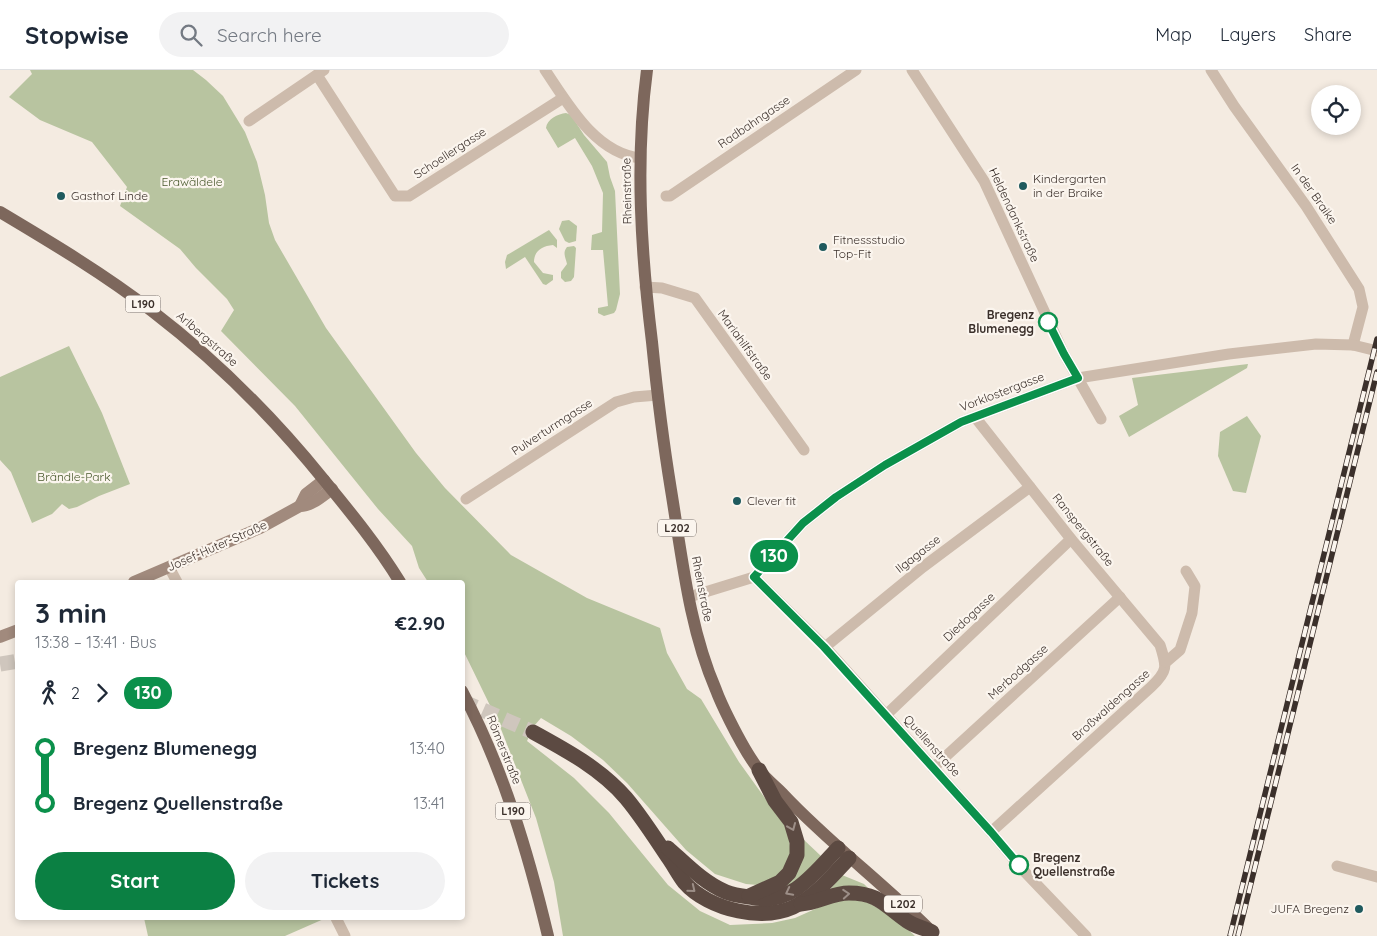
<!DOCTYPE html>
<meta charset="utf-8">
<style>
body{margin:0;font-family:Quicksand,sans-serif;background:#f2f2f3;color:#1f2937;height:100vh;display:flex;flex-direction:column;font-size:19px;white-space:nowrap}
*{box-sizing:border-box;margin:0}
p{font-size:16px;color:#747a83}
.icon{flex:none;width:28px;height:28px;fill:none;stroke:currentColor;stroke-width:2;stroke-linecap:round;stroke-linejoin:round}
.map{position:relative;flex:1;overflow:hidden}
.panel{position:absolute;left:15px;top:510px;width:450px;height:340px;display:flex;flex-direction:column;background:#fff;border-radius:5px;box-shadow:0 2px 8px #0003}
.panel>*{flex:none}
.badge{padding:0 10px;border-radius:16px;font-size:18px;line-height:32px}
.fabs{position:absolute;left:1311px;top:15px;display:grid;gap:10px}
.fabs a{display:grid;place-items:center;width:50px;height:50px;border-radius:50%;background:#fff;box-shadow:0 2px 8px #0003;font-size:25px}
.map>.badge{position:absolute;translate:-50% -50%;box-shadow:0 0 0 2px #fff}
.legs{display:flex;align-items:center;gap:8px;height:55px;padding:0 20px;font-size:16px}
.legs p{margin-inline-start:auto}
.headline{display:flex;align-items:center;justify-content:space-between;height:85px;padding:0 20px}
h1{font-size:28px;font-weight:800;line-height:38px}
.primary-button{display:flex;gap:10px;margin-top:auto;padding:10px 20px}
.primary-button a{flex:1;height:58px;border-radius:30px;background:#0b8043;color:#fff;font-size:20px;font-weight:800;line-height:58px;text-align:center}
.primary-button a+a{background:#f2f2f3;color:#1f2937}
ul{padding:0 20px;list-style:none}
li{display:flex;align-items:center;gap:18px;height:55px;font-size:19px}
li i{display:grid;place-items:center;width:8px;height:100%;margin:0 6px;background:currentColor}
li i::after{content:'';width:12px;height:12px;margin:-6px;border:4px solid;border-radius:50%;background:#fff}
li p{margin-inline-start:auto}
li:first-child i{background:linear-gradient(#0000 50%,currentColor 0)}
li:last-child i{background:linear-gradient(currentColor 50%,#0000 0)}
header{display:flex;align-items:center;gap:30px;box-sizing:border-box;height:70px;padding:0 25px;background:#fff;border-bottom:1px solid #e0e1e3}
header strong{font-size:24px}
nav{display:flex;gap:28px;margin-inline-start:auto;font-size:18px}
.search{width:350px;height:45px;background:#f2f2f3;display:flex;align-items:center;gap:12px;box-sizing:border-box;padding:0 18px;border-radius:28px;color:#747a83;font-size:19px}
.map>svg:first-child{display:block}
.green{fill:#b8c4a0}
.lines{fill:none;stroke-linecap:round;stroke-linejoin:round}
.motorway-tunnel{stroke:#cfc6bd;stroke-width:15;stroke-dasharray:15 8;stroke-linecap:butt}
.minor{stroke:#cdbbac;stroke-width:11}
.secondary{stroke:#a18a7d;stroke-width:12}
.primary{stroke:#7d675c;stroke-width:12}
.motorway{stroke:#5c4a42;stroke-width:15}
.rail-casing{stroke:#3b302b;stroke-width:5.5}
.rail{stroke:#fbf5ee;stroke-width:4;stroke-dasharray:11;stroke-linecap:butt}
.oneway{stroke:#9c8e87}
.line-1-casing{stroke:#fff;stroke-width:11}
.line-1{stroke:#0b904b;stroke-width:8}
.poi-dot{fill:#1f5a5e;stroke:#fbf5ee;stroke-width:2}
.stop-1-dot{fill:#fff;stroke:#0b904b;stroke-width:2.5}
.labels{text-anchor:middle;stroke-width:4.5;stroke-linejoin:round;paint-order:stroke}
.shield{fill:#fbf5ee;stroke:#756b66;stroke-width:1}
.shield-label{font-size:11px;font-weight:bold;fill:#3b302b}
.street-label{font-size:12px;fill:#3b302b;stroke:#fbf5ee}
.poi-label{font-size:12px;fill:#3b302b;stroke:#fbf5ee;text-anchor:start}
.park-label{font-size:12px;fill:#4a5a2e;stroke:#fbf5ee}
.stop-label{font-size:12px;font-weight:bold;fill:#3b302b;stroke:#fbf5ee;text-anchor:end}
</style>
<header>
<strong>Stopwise</strong>
<div class="search"><svg class="icon" aria-label="search" viewBox="0 0 24 24"><circle cx="10" cy="10" r="6"/><path d="M15 15l6 6"/></svg>Search here</div>
<nav><a>Map</a><a>Layers</a><a>Share</a></nav>
</header>
<div class="map">
<svg width="1377" height="866" viewBox="0 0 1377 866">
<rect width="100%" height="100%" fill="#f4ebe1"/>
<g class="green">
<path d="M30,0H193L206,10L223,26L245,62L257,92L265,125L269,153L275,170L326,258L416,383L445,418L511,485L587,528L660,558L667,583L687,619L701,629L739,692L788,760L791,784L780,805L758,815L746,814L715,804L686,780L627,713L603,690L571,666L541,648L534,656L527,671L574,708L609,743L668,815L700,841L730,855L772,853L795,848L833,831L846,829L867,832L897,849L915,866H563L554,812L536,748L499,654L463,580L462,512H428L419,498L412,476L378,439L295,336L221,261L234,240L227,229L196,198L180,179L120,136L127,117L92,72L40,50L9,27L32,4Z"/>
<path d="M566,43L571,45L584,65L607,92L610,107L615,121L620,224L616,240L614,243L604,246L598,243V238L608,236L603,180H591L592,165L602,162L603,123L592,96L575,68L558,78L546,58C547,49 558,44 566,43Z"/>
<path d="M569,150L577,156L576,171L569,173L565,171L559,159L562,151Z"/>
<path d="M549,160L557,170V178L553,175C542,176 534,181 534,192L543,203L553,205V210L546,215L543,214L525,187L506,199L505,192L507,185Z"/>
<path d="M574,176L576,178L574,207L571,211L565,212L561,208V202L567,194C566,188 562,183 567,177Z"/>
<path d="M69,276L102,343L130,414L99,426L77,437L69,439L62,434L52,444L32,453L11,402L0,390V307Z"/>
<path d="M1248,294L1247,298L1129,367L1119,346L1138,335L1132,308Z"/>
<path d="M1247,346L1261,366L1246,423L1233,421L1218,386L1220,362Z"/>
<path d="M803,769L822,787L815,796L784,820Z"/>
<path d="M842,805L864,814L871,821L827,823Z"/>
<path d="M144,848H326L285,866H148Z"/>
</g>
<g class="lines">
<g class="motorway-tunnel">
<path d="M0,594L18,591"/>
<path d="M462,631L533,662"/>
</g>
<g class="minor">
<path d="M545,0C568,34 595,83 640,88"/>
<path d="M912,0L984,111L1064,284L1101,349"/>
<path d="M1211,0L1234,36L1306,136L1359,219L1363,237L1353,275"/>
<path d="M317,5L395,126H409L563,28"/>
<path d="M249,51L324,0"/>
<path d="M666,126H670L856,0"/>
<path d="M645,217L662,218L695,228L804,380"/>
<path d="M975,347L1071,469L1160,575C1167,597 1168,601 1151,617L991,762"/>
<path d="M466,429L616,332L634,327L658,325"/>
<path d="M169,497L177,512"/>
<path d="M754,507L825,577L991,762L1022,799L1086,866"/>
<path d="M689,527L754,507L803,453L836,427L885,395L961,352L1078,308L1229,284L1316,274L1353,275L1377,281"/>
<path d="M825,577L923,497L1030,417"/>
<path d="M1166,592L1180,580L1192,543L1195,516L1186,501"/>
<path d="M886,645L1071,469"/>
<path d="M933,698L1120,527"/>
<path d="M1337,796L1377,807"/>
<path d="M336,848L345,866"/>
</g>
<g class="secondary">
<path d="M300,436L306,424L324,410"/>
<path d="M134,512L260,458L300,436C312,436 322,426 332,419"/>
<path d="M0,567L18,560"/>
</g>
<g class="primary">
<path d="M647,0C635,91 641,182 652,272C657,322 663,371 671,420C682,487 689,558 716,620C720,631 725,641 730,651C738,667 748,686 759,700C766,709 775,716 783,724C829,773 883,813 931,861"/>
<path d="M0,142C52,173 104,204 152,241C216,290 273,347 324,410C351,443 378,476 400,512"/>
<path d="M462,621C503,698 528,782 548,866"/>
</g>
<g class="motorway">
<path d="M533,662C566,680 601,699 626,728C641,746 654,766 667,786C673,794 678,804 684,812C708,840 767,854 799,834C818,823 834,804 849,788"/>
<path d="M668,778C686,794 704,813 726,822C733,825 741,826 749,827C766,831 781,829 796,819C812,808 825,792 838,778"/>
<path d="M749,826L780,812L789,803L797,785V772L791,752L775,731L759,700"/>
<path d="M801,834C818,833 832,823 849,823C879,823 885,836 907,851C914,856 924,858 932,862"/>
</g>
<g class="rail-casing">
<g id="rail">
<path d="M1230,866L1377,269"/>
<path d="M1238,866L1377,302"/>
</g>
</g>
<use href="#rail" class="rail"/>
</g>
<defs><path id="oneway-chevron" d="M-2-3.5L2.5 0L-2 3.5" fill="none" stroke-width="1.6" stroke-linecap="round" stroke-linejoin="round" transform="scale(1.25)"/></defs>
<g class="oneway">
<use href="#oneway-chevron" transform="translate(792 757) rotate(67)"/>
<use href="#oneway-chevron" transform="translate(692 819) rotate(39)"/>
<use href="#oneway-chevron" transform="translate(789 822) rotate(153)"/>
<use href="#oneway-chevron" transform="translate(846 824) rotate(-4)"/>
</g>
<g class="lines">
<g class="line-1-casing">
<path id="line-1" d="M1019,795L991,762L824,577L754,507L803,453L836,427L885,395L961,352L1078,308L1064,284L1048,252"/>
</g>
<use href="#line-1" class="line-1"/>
</g>
<g class="poi-dot">
<circle cx="1023" cy="116" r="5"/>
<circle cx="61" cy="126" r="5"/>
<circle cx="823" cy="177" r="5"/>
<circle cx="737" cy="431" r="5"/>
<circle cx="1359" cy="839" r="5"/>
</g>
<g class="stop-1-dot">
<circle cx="1048" cy="252" r="9"/>
<circle cx="1019" cy="795" r="9"/>
</g>
<g class="labels">
<g class="shield">
<rect x="125.5" y="225.5" width="35" height="17" rx="4"/>
<rect x="658" y="449.5" width="38" height="17" rx="4"/>
<rect x="495.5" y="732.5" width="35" height="17" rx="4"/>
<rect x="884" y="825.5" width="38" height="17" rx="4"/>
</g>
<g class="shield-label">
<text x="143" y="238">L190</text>
<text x="677" y="462">L202</text>
<text x="513" y="745">L190</text>
<text x="903" y="838">L202</text>
</g>
<g class="street-label">
<text transform="translate(754 52) rotate(-34)" y="4">Radbahngasse</text>
<text transform="translate(450 83) rotate(-33)" y="4">Schoellergasse</text>
<text transform="translate(627 121) rotate(-91)" y="4">Rheinstraße</text>
<text transform="translate(1314 124) rotate(55)" y="4">In der Braike</text>
<text transform="translate(1014 145) rotate(65)" y="4">Heldendankstraße</text>
<text transform="translate(207 269) rotate(41)" y="4">Arlbergstraße</text>
<text transform="translate(745 275) rotate(54)" y="4">Mariahilfstraße</text>
<text transform="translate(1002 322) rotate(-21)" y="4">Vorklostergasse</text>
<text transform="translate(552 357) rotate(-33)" y="4">Pulverturmgasse</text>
<text transform="translate(1083 460) rotate(51)" y="4">Ranspergstraße</text>
<text transform="translate(217 476) rotate(-24)" y="4">Josef-Huter-Straße</text>
<text transform="translate(918 484) rotate(-38)" y="4">Ilgagasse</text>
<text transform="translate(702 519) rotate(79)" y="4">Rheinstraße</text>
<text transform="translate(969 547) rotate(-43)" y="4">Diedogasse</text>
<text transform="translate(1018 602) rotate(-42)" y="4">Merbodgasse</text>
<text transform="translate(1111 635) rotate(-42)" y="4">Broßwaldengasse</text>
<text transform="translate(932 676) rotate(48)" y="4">Quellenstraße</text>
<text transform="translate(504 680) rotate(68)" y="4">Römerstraße</text>
</g>
<g class="poi-label">
<text x="1033" y="113">Kindergarten<tspan x="1033" dy="14">in der Braike</tspan></text>
<text x="71" y="130">Gasthof Linde</text>
<text x="833" y="174">Fitnessstudio<tspan x="833" dy="14">Top-Fit</tspan></text>
<text x="747" y="435">Clever fit</text>
<text x="1349" y="843" text-anchor="end">JUFA Bregenz</text>
</g>
<g class="park-label">
<text x="192" y="116">Erawäldele</text>
<text x="74" y="411">Brändle-Park</text>
</g>
<g class="stop-label">
<text x="1034" y="249">Bregenz<tspan x="1034" dy="14">Blumenegg</tspan></text>
<text x="1033" y="792" text-anchor="start">Bregenz<tspan x="1033" dy="14">Quellenstraße</tspan></text>
</g>
</g>
</svg>
<div class="fabs">
<a><svg class="icon" aria-label="locate" viewBox="0 0 24 24"><circle cx="12" cy="12" r="6"/><path d="M12 2v4M12 18v4M2 12h4M18 12h4"/></svg></a>
</div>
<b class="badge" style="left:774px;top:486px;background:#0b904b;color:#fff">130</b>
<section class="panel">
<div class="headline"><div><h1>3 min</h1><p>13:38 – 13:41 · Bus</p></div><b>€2.90</b></div>
<div class="legs"><svg class="icon" aria-label="walk" viewBox="0 0 24 24"><circle cx="13" cy="4" r="2"/><path d="M13 8l-2 6 4 7M11 14l-3 7M7 12l3-4h3l4 4"/></svg>2<svg class="icon" aria-label="forward" viewBox="0 0 24 24"><path d="M9 5l7 7-7 7"/></svg><b class="badge" style="background:#0b904b;color:#fff">130</b></div>
<ul>
<li><i style="color:#0b904b"></i><b>Bregenz Blumenegg</b><p>13:40</p></li>
<li><i style="color:#0b904b"></i><b>Bregenz Quellenstraße</b><p>13:41</p></li>
</ul>
<div class="primary-button"><a>Start</a><a>Tickets</a></div>
</section>
</div>
